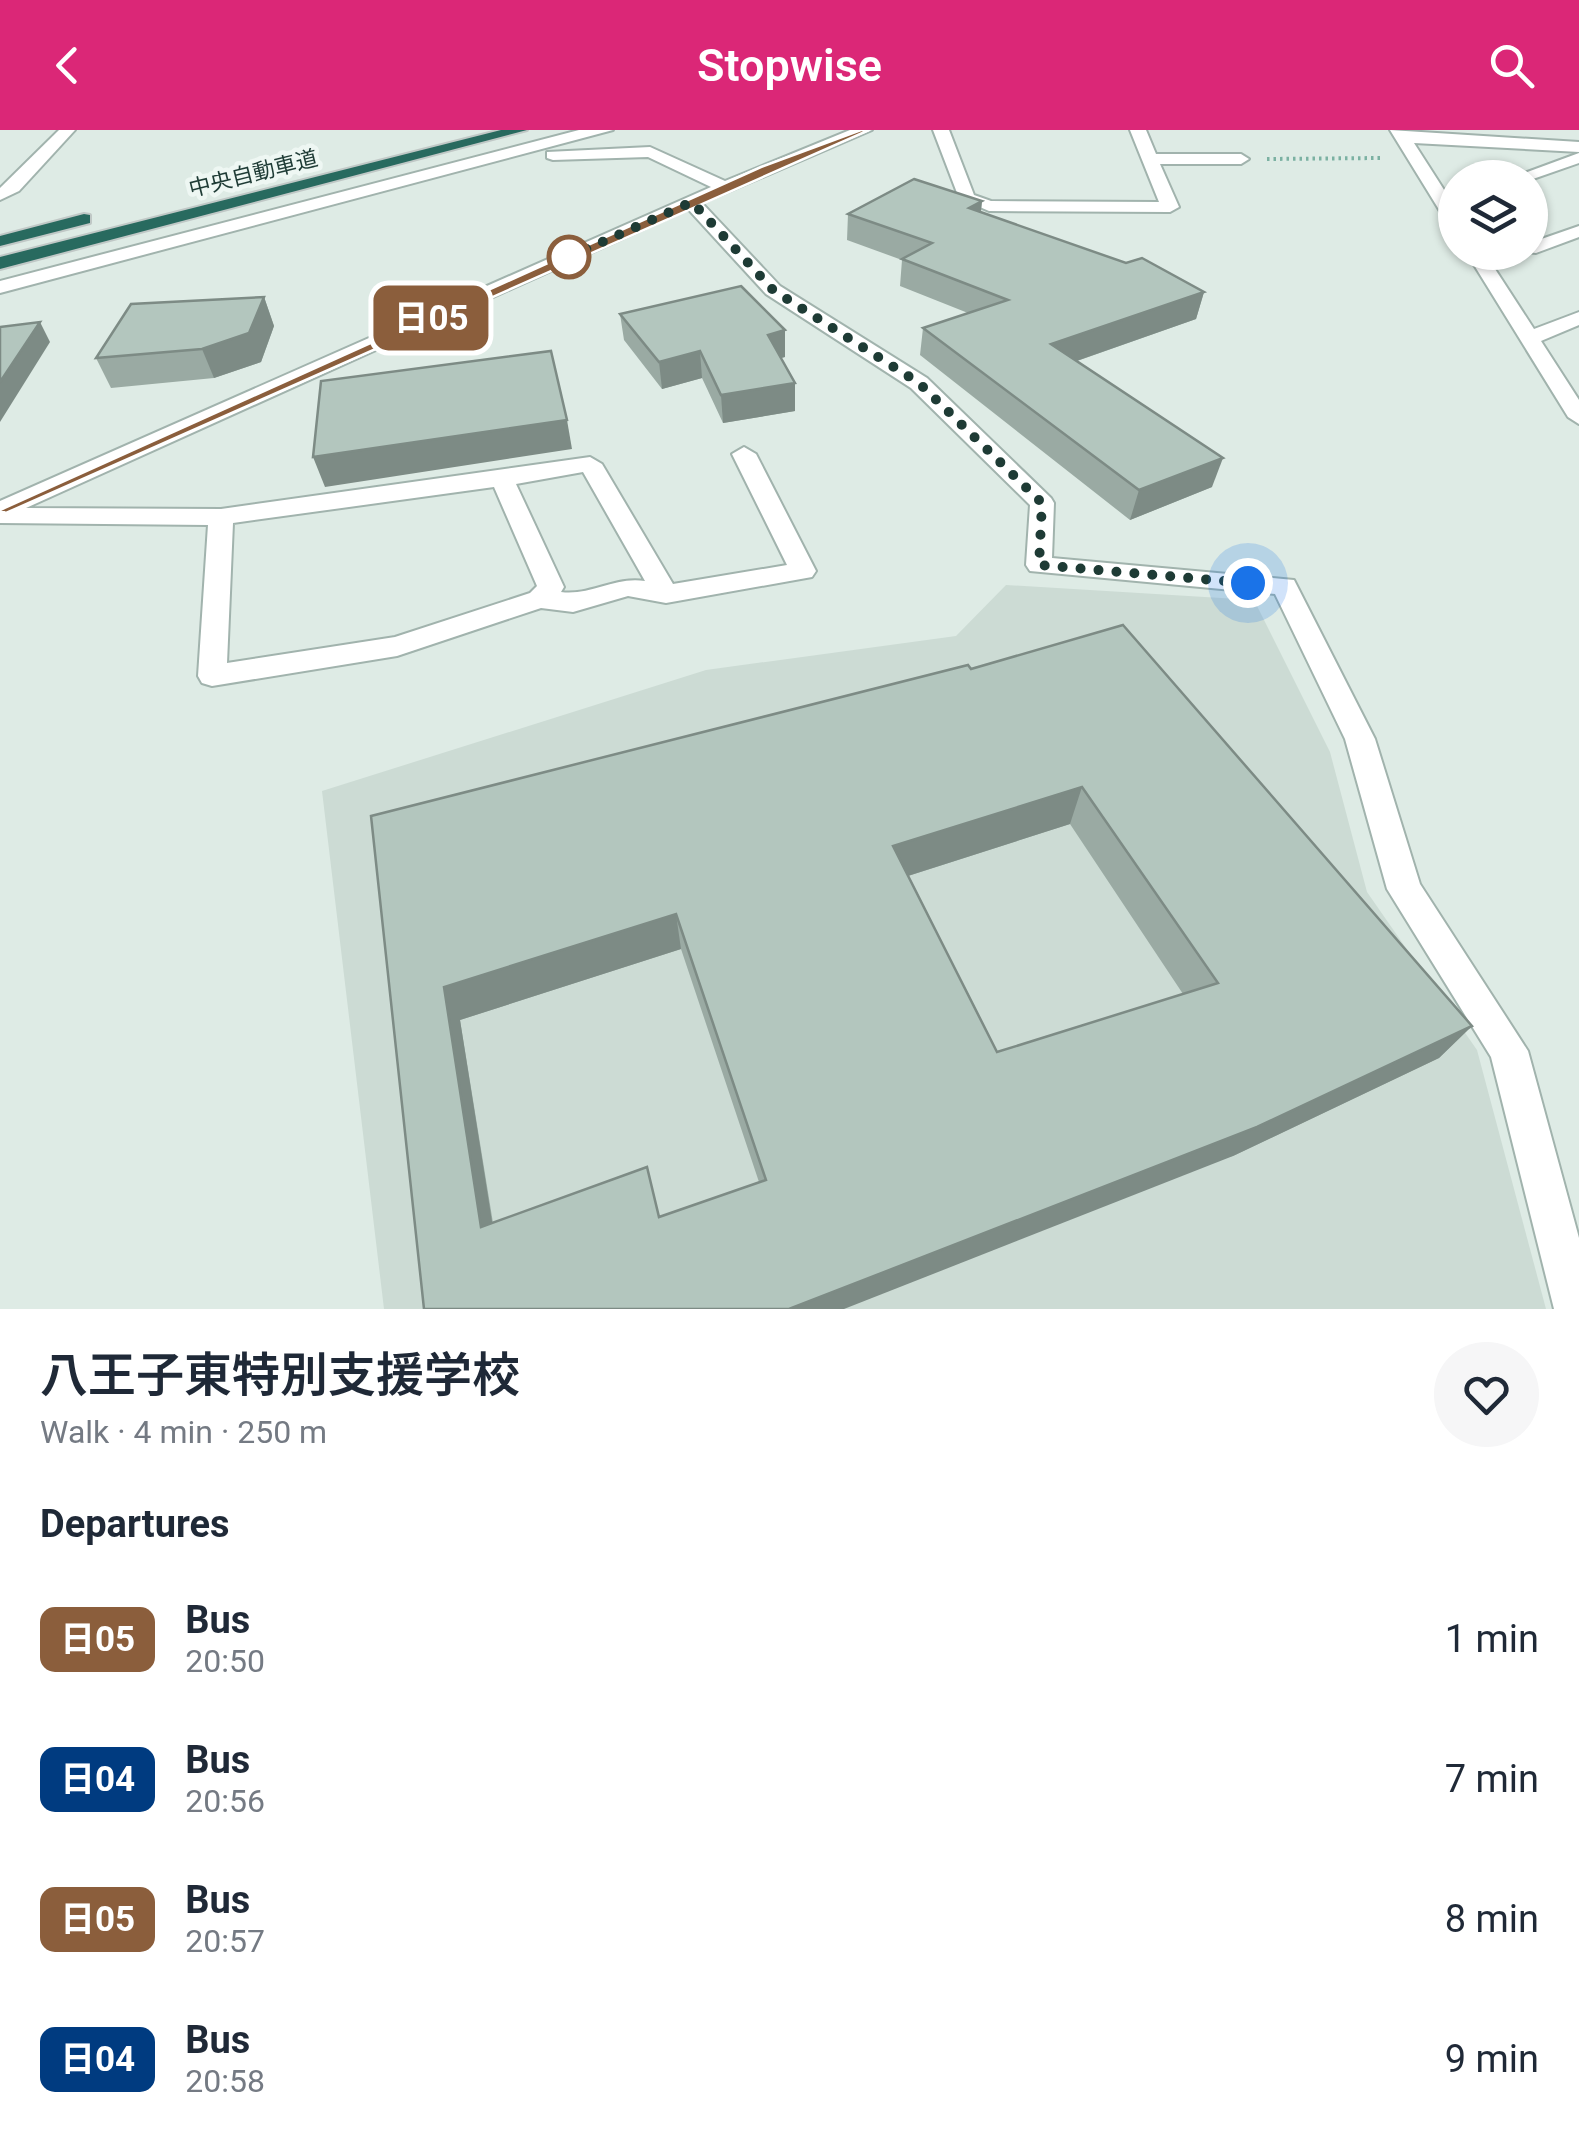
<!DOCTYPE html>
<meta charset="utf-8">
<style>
body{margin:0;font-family:Roboto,"Noto Sans JP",sans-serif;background:#f6f6f7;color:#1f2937;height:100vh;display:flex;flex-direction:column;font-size:38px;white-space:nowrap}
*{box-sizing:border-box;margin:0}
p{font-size:32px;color:#747a83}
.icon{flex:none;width:55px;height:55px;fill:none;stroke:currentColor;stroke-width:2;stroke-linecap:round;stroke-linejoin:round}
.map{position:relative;height:1179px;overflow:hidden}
.details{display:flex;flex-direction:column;background:#fff;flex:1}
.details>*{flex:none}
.badge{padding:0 20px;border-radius:15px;font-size:35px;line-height:65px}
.fabs{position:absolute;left:1438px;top:30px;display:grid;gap:20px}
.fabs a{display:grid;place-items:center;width:110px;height:110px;border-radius:50%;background:#fff;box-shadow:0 2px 8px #0004;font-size:50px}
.you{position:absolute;width:50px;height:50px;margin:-25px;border:8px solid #fff;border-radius:50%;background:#1a73e8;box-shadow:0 0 0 15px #1a73e833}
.map>.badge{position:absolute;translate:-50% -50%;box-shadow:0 0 0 5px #fff}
h2{padding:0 40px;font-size:38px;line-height:90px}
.round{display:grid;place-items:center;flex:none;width:105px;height:105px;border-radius:52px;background:#f6f6f7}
.summary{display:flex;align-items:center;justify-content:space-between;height:170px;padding:0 40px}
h1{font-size:48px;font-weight:600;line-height:75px}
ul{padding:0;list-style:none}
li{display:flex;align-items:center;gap:30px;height:140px;padding:0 40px}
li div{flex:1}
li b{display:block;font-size:38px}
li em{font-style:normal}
li .badge{min-width:110px;font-weight:700;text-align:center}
header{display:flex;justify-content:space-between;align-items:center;height:130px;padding:0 40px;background:#db2777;color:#fff;font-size:45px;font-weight:600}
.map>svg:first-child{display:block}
.built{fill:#ccdbd4}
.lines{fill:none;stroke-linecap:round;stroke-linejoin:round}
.minor-casing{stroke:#a1b3ad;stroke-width:4}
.highway-casing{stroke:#c0c8c6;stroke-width:4}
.path{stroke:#7bb1a2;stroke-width:4;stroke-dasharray:2.5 4;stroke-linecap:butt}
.minor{fill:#fff;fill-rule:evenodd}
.highway{fill:#286a5f;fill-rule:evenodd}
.wall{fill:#9aaaa3;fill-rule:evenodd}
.shaded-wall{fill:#7d8b85}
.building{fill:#b3c6be;stroke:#7d8b85;stroke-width:2.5;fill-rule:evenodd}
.line{fill:#8b5e3c;stroke:#fff;stroke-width:2.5}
.walk{stroke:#1e3b35;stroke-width:10;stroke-dasharray:0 18}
.stop-dot{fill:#fff;stroke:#8b5e3c;stroke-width:5}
.labels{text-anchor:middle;stroke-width:9;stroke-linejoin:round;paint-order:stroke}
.far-street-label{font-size:22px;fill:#1e3b35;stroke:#eef7f3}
</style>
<header><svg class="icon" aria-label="back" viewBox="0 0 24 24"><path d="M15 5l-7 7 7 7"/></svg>Stopwise<svg class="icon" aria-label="search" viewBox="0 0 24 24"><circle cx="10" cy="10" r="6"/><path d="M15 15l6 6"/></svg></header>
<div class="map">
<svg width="1579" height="1179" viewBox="0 0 1579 1179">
<rect width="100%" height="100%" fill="#deebe5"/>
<path class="built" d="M1006,455L1254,470L1330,622L1367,762L1477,920L1546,1179H384L322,661L706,540L956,506Z"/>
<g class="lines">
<g class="minor-casing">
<g id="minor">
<path d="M59,0H75L19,61L0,70V58Z"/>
<path d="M579,0H613L0,163V151Z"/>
<path d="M850,0H872L702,73L780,156L927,248L1051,368L1054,373L1052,428L1294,450L1375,609L1420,754L1528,921L1579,1108V1179H1554L1491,927L1387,759L1345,609L1275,464L1030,441L1026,435L1030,375L911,258L766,164L688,79L26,378L221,379L590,327L602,334L673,454L787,435L732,324L744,317L756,324L816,441L812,447L666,473L628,466L573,482L541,478L397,526L212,556L202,553L198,546L208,395L0,393V371L711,57L648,27L553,30L547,28V22L650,17L725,51ZM583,342L645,451C615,446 590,466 561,462L564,457L516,354ZM494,357L537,456L530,463L395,507L227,533L233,393Z"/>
<path d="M933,0H949L974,65L991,71L1159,72L1130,0H1146L1156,24H1241L1249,29L1241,34H1160L1179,77L1170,82L989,81L959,68Z"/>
<path d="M1390,0L1579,12V22L1414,13L1455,77V96L1446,91Z"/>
<path d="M1579,23V33L1530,50L1511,48Z"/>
<path d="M1579,96V107L1536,123L1523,122H1530V113Z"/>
<path d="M1466,122H1484L1534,199L1579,182V195L1541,211L1579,270V294L1568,287Z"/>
</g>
</g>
<g class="highway-casing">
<g id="highway">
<path d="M501,0H527L0,139V127Z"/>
<path d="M84,84L90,85V93L0,116V106Z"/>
</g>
</g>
<path class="path" d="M1267,29L1380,28"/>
<use href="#minor" class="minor"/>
<use href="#highway" class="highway"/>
</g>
<g class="wall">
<path d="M982,71L981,82L1204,162L1196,189L1077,231L1212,357L1130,390L920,225L923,198L968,183L900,156L902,130L847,110L848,84Z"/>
<path d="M264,167L274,196L261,232L214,248L111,258L96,228Z"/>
<path d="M620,184L785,200V227L781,228L795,281L723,293L702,248L662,259L624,210Z"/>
<path d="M971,539L1472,896L1439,928L1233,1026L424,1179L371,686ZM1070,694L1183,864L997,922L908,746ZM681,819L759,1052L660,1086L493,1093L460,890Z"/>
</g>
<g class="shaded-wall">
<path d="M982,71L979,96L969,78Z"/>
<path d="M1204,162L1196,189L1045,242L1051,214Z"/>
<path d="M264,167L274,196L261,232L214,248L202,219Z"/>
<path d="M40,192L50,212L0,292V252Z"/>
<path d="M785,200V227L768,231V205Z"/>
<path d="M700,221L702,248L662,259L659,232Z"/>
<path d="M795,253V281L723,293L721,265Z"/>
<path d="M567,290L572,319L325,357L313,327Z"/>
<path d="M1223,328L1212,357L1130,390L1139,360Z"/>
<path d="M1082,657L1070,694L889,752L893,716Z"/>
<path d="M676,784L681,819L460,890L497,1123L481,1097L444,857Z"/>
<path d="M1472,896L1439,928L1233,1026L844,1179H789Z"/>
</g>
<g class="building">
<path d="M914,49L982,71L969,78L1126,133L1142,128L1204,162L1051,214L1223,328L1139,360L923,198L1008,170L902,129L932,113L848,84Z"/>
<path d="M741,156L785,200L768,205L795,253L721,265L700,221L659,232L620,184Z"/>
<path d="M264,167L249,203L202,219L96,228L131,174Z"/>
<path d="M40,192L0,252V197Z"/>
<path d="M551,221L567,290L313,327L321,251Z"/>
<path d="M1123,495L1472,896L1257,997L789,1179H424L371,686L968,535L971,539ZM1082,657L1218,853L997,922L893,716ZM676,784L766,1050L659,1087L647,1037L481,1097L444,857Z"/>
</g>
<path class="line" d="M861,0H869L6,383L0,380L761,37Z"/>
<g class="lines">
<path class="walk" d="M569,127L553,134L692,72L773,160L919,253L1042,373L1039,435L1248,453"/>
</g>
<circle class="stop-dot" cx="569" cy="127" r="20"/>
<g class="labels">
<g class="far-street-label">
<text transform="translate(253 43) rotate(-14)" y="8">中央自動車道</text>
</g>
</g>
</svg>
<div class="fabs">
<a><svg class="icon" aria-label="layers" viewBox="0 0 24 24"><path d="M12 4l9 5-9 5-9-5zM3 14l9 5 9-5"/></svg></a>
</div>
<div class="you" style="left:1248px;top:453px"></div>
<b class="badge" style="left:431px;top:188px;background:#8b5e3c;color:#fff">日05</b>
</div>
<section class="details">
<div class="summary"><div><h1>八王子東特別支援学校</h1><p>Walk · 4 min · 250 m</p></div><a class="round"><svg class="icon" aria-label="heart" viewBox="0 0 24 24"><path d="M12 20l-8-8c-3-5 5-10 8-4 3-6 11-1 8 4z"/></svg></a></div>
<h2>Departures</h2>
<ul>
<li><span class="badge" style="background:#8b5e3c;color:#fff">日05</span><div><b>Bus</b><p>20:50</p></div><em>1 min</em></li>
<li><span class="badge" style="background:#003b80;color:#fff">日04</span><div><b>Bus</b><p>20:56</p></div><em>7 min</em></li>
<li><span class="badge" style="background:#8b5e3c;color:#fff">日05</span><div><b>Bus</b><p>20:57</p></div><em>8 min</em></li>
<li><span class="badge" style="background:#003b80;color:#fff">日04</span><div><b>Bus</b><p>20:58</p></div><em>9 min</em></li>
</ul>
</section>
